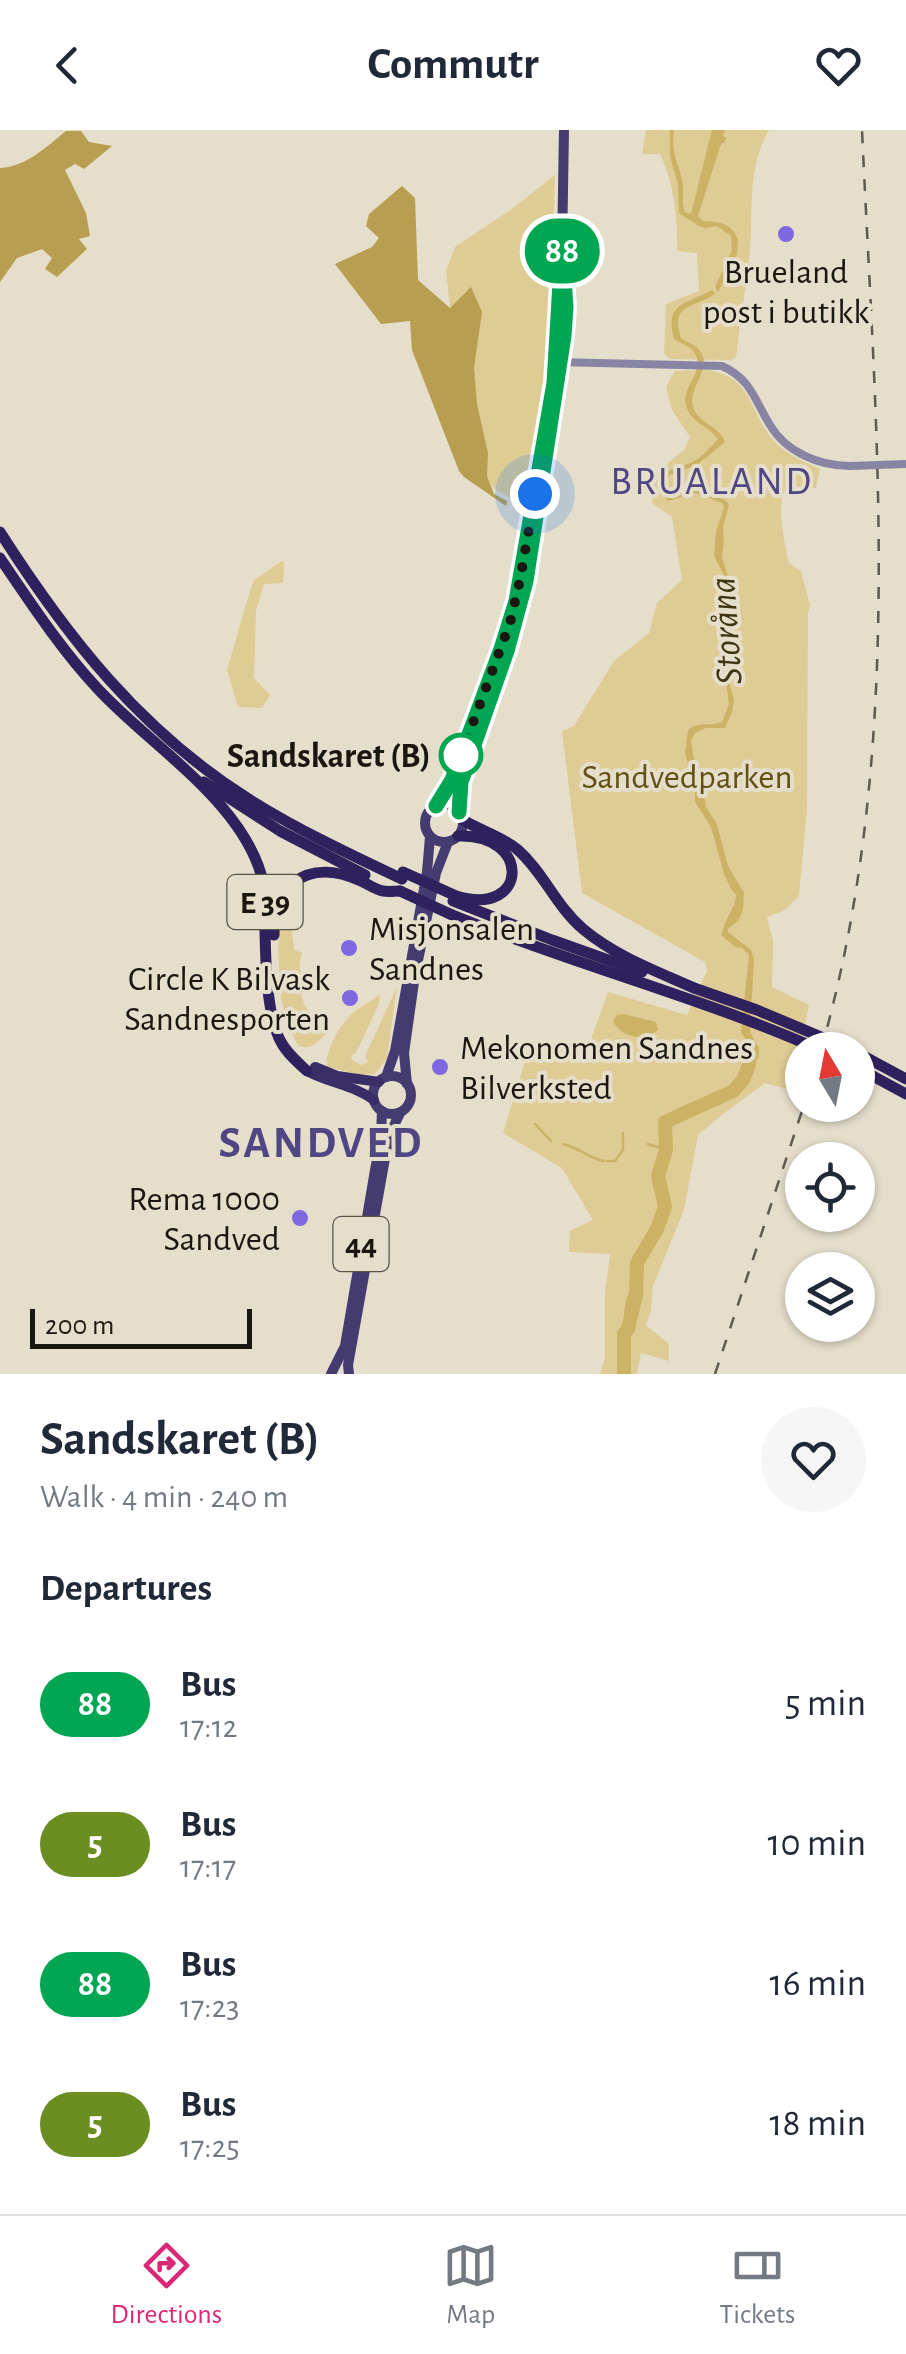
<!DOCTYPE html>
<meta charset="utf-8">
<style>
body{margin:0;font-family:"Alegreya Sans",sans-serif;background:#f6f6f7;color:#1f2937;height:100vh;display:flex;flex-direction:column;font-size:38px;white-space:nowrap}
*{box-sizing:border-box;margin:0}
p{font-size:32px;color:#747a83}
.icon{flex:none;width:55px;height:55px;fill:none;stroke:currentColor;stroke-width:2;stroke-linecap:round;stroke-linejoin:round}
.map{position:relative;height:1244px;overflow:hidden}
.details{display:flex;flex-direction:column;background:#fff;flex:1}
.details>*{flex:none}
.badge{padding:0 20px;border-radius:32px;font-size:35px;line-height:65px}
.needle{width:65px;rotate:350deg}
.tools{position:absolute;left:785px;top:902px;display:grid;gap:20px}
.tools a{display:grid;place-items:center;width:90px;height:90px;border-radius:50%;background:#fff;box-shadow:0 2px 8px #0004;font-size:50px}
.scale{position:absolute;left:30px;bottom:25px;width:222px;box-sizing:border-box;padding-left:10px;border:5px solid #1a1711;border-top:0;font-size:28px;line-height:35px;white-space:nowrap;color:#1a1711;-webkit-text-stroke:8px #e5decb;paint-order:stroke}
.you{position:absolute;width:50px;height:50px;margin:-25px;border:8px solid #fff;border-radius:50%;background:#1a73e8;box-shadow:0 0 0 15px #1a73e833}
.map>.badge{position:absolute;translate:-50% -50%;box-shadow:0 0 0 5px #fff}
h2{padding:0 40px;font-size:38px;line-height:90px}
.round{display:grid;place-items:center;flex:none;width:105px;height:105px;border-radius:52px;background:#f6f6f7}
.head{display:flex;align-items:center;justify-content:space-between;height:170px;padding:0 40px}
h1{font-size:48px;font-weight:700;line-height:75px}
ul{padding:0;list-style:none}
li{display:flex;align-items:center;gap:30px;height:140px;padding:0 40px}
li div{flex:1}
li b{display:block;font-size:38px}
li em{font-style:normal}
li .badge{min-width:110px;font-weight:700;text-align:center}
header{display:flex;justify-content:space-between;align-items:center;height:130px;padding:0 40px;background:#fff;font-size:45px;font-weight:700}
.menu{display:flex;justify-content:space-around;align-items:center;height:140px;border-top:2px solid #e0e1e3;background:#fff;font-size:28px;color:#747a83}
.menu a{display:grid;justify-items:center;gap:5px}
.menu .active{color:#db2777}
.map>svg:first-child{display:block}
.green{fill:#dfcc95}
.forest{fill:#b89e50}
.water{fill:#ccb264}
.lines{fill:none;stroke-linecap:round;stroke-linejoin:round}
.stream{stroke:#ccb264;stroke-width:2.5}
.river{stroke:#ccb264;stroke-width:14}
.tertiary{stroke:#8885a4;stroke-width:8}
.primary{stroke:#443c71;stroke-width:10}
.trunk{stroke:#392e67;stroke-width:10}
.motorway{stroke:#2e215d;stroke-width:11}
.rail{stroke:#5f5a50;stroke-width:2.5;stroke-dasharray:12 12;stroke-linecap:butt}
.tertiary-bridge{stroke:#8885a4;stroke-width:8}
.motorway-bridge{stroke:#2e215d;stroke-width:11}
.line-casing{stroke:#fff;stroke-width:22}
.line{stroke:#00a651;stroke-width:15}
.walk{stroke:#1a1711;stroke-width:10;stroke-dasharray:0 18}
.poi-dot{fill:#7f67e2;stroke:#e5decb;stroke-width:4}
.stop-dot{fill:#fff;stroke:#00a651;stroke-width:5}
.labels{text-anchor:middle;stroke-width:8;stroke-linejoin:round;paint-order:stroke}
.shield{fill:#e5decb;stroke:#575349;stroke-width:2.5}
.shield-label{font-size:32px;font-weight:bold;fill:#1a1711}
.poi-label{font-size:35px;fill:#1a1711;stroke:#e5decb;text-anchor:start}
.stop-label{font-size:35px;font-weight:bold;fill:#1a1711;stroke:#e5decb;text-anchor:end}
.park-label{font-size:35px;fill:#625014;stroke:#e5decb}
.water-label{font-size:38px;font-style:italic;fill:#403512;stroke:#e5decb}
.quarter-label{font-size:40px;letter-spacing:2.5px;fill:#504684;stroke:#e5decb}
.district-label{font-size:45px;font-weight:bold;letter-spacing:2.5px;fill:#504684;stroke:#e5decb}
</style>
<header><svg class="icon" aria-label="back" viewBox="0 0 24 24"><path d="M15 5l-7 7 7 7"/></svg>Commutr<svg class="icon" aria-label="heart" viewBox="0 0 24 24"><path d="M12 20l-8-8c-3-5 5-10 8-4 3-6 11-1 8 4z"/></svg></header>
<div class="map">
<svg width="906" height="1244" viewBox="0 0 906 1244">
<rect width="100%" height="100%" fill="#e5decb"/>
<g class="green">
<path d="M646,0H769C747,37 753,80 750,121C747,155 740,188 737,222L736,227L731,230L670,229L664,223L666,174L699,161L697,123L677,121C678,91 674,51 660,24H642Z"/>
<path d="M555,45L549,214L527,355L524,354L518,375L508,366L496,360L483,345L457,238L446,141L455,117L512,79Z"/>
<path d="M708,240C756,248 748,286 777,314C789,326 805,332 820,339L816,358L785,360C776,375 785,416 789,433L801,441L810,475L808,483L807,678L799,766L783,781L767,787L773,811L772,857L809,875L791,960L765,953L723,984L698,1005L684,1080L653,1156L651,1181L646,1195L669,1214V1231L641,1223L637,1244H600L605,1228V1164L610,1124L569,1122L570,1101L593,1090L562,1038L503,1003L529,918L590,912L608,862L687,885L707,841L705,832L582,763L562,601L574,596L614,531L649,503L657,473L682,450L672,387L652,373L655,344L685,319L690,307L672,280L666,257L675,241Z"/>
<path d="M284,431L283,453L264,454L256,481L254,548L270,565L262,578L238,577L227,540L246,474L254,450L280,432Z"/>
<path d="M294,762L292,803L294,820L302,823L299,835L306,859L301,864L305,876L319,893H324L326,904C317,913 311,920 298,916L288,895L281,869L278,819L281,786Z"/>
<path d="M397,857L387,928L375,944L360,945L327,937C324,920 344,887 359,878C367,873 373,870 380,864L379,874L356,923L351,926L352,930L361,935L368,932L365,926Z"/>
</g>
<g class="forest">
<path d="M66,1H81L89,12L112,16L84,39L75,34L65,40L86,83L90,106L79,109L87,119L57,147L45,139L52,128L42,119L17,128L0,152V38C26,37 46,17 66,1Z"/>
<path d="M402,56L415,68L418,150L450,178L471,157L482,182L474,238L477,274L488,323L487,346L494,364L507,371L506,376L464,347L459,341L412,220L410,191L381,194L335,134L372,117L379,108L366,96L369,84Z"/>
</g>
<g class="water">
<path d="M670,0H674C670,26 681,35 683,57C684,67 681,72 685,82L691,84L712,0H725L723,6L726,8L725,12L722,13L720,17L698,86L703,91C719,92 730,92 738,109L737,124L718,162L715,157L732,120L731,106L717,96L705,98L699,96L679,83L678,55L670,26Z"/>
<path d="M712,160L715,164C694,178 669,174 681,208C685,211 690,213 695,216C719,235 686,256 693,277C698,294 719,295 725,312L697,335L670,345L665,353L667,363C676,363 683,360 693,359C705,358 716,365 726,371L729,375L723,397L724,412L722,428L732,458L734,495L730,556L734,570L732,582L725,598H706L695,603L691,611L695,635L701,649L706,677L717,694L728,736L744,763L743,780L738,791L728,799V802L751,820L754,829L750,902L759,918V926L741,958L750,925V917L741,902L749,825L741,817L737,818L722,806C722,790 736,780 736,764L731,759L724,744L711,697L695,672V662L685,623L688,600C698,591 710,597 722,592L729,574L725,544L729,506L728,468L724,445L714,426L716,402L724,377L722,373L695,363L668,371L660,361C660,335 677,341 694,331C703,326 712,316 718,309C709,296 690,293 686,275C681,256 707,241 694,222C690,216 680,213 674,209C664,172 687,174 712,160Z"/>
<path d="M623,884L656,892L658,900C643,911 622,909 613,891L617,885Z"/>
</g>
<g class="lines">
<g class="stream">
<path d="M535,994L551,1011"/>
<path d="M563,1014C580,1018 590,1029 604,1031"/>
<path d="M648,1014L666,1020"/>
<path d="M607,1031H615L623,1020V1003"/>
<path d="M628,1199C622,1185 627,1166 635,1153"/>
</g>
<path class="river" d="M624,1244V1204L628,1199L636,1165L637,1133L657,1099L665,1077L658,1046L666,1020L665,992L733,961L743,950L749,935"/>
<path class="tertiary" d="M556,232L722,236C751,249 754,269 770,295C786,322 819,336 850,336"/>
<g class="primary">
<path d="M526,451L534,409"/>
<circle cx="444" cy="693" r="19"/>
<path d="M436,676L452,650L510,493L520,451L556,232L562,120L564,0"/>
<path d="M459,682L461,652L502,535"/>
<circle cx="392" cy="965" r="19"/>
<path d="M386,947L395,921L427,742L430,707"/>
<path d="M407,954L404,923L415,845L436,743L448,712"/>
<path d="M331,1244L345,1216L381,1005L382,981"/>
<path d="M349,1244L348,1235L389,1006L400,983"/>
</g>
<g class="trunk">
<path d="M315,937L337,946L379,952"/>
<path d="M307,941C329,953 354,955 374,970"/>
</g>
<g class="motorway">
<path d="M0,402C67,507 140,600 247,668C296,699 349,724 402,749"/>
<path d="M0,428C30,472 60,518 97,558C151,617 248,674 264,756C266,796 262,878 281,912C287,923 297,932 307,941"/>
<path d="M204,652L280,701L365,745"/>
<path d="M463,690C481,701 502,706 518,720C544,743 556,776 583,799C615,826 656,841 694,858"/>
<path d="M456,766C529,788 532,703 458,706"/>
<path d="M453,771L552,810L642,842"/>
<path d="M450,784C572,834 701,867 820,920"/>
<path d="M274,805C274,786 277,766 293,753C313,737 339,741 361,751C368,754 376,760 383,761C389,762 394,761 400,761"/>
<path d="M858,923L906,949"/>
<path d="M858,938L906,964"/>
</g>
<g class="rail">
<path d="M821,920C906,621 876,306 862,0"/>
<path d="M715,1244L804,975"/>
</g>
<path class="tertiary-bridge" d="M850,336L906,334"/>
<g class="motorway-bridge">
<path d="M403,742L454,765"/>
<path d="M400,761L450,784"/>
<path d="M694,858L757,880L852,920"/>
</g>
</g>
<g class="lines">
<g class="line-casing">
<path id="line" d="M436,676L452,650L501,519L516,471L554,253L562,120L566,177L564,206L526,451L507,521L461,652L459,682"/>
</g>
<use href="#line" class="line"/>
<path class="walk" d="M461,625L510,493L520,450L535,364"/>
</g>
<g class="poi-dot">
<circle cx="786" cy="104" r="10"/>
<circle cx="349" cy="818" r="10"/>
<circle cx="350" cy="868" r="10"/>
<circle cx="440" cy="937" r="10"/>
<circle cx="300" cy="1088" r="10"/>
</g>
<circle class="stop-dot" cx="461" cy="625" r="20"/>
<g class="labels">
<g class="shield">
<rect x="227.5" y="745" width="75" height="54" rx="8"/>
<rect x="333.5" y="1087" width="55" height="54" rx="8"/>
</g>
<g class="shield-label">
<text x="265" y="783">E 39</text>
<text x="361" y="1125">44</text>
</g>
<g class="poi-label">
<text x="786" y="153" text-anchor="middle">Brueland<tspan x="786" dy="40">post i butikk</tspan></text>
<text x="369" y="810">Misjonsalen<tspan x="369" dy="40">Sandnes</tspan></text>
<text x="330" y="860" text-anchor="end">Circle K Bilvask<tspan x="330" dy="40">Sandnesporten</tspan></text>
<text x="460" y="929">Mekonomen Sandnes<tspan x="460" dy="40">Bilverksted</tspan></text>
<text x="280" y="1080" text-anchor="end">Rema 1000<tspan x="280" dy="40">Sandved</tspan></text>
</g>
<g class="stop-label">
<text x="431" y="637">Sandskaret (B)</text>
</g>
<g class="park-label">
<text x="687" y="658">Sandvedparken</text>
</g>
<g class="water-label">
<text transform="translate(725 501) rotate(-94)" y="13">Storåna</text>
</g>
<g class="quarter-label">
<text x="712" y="364">BRUALAND</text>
</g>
<g class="district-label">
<text x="321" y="1027">SANDVED</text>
</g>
</g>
</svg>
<div class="tools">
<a><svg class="needle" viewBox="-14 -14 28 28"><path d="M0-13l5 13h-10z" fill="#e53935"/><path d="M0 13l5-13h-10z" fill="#747a83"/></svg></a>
<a><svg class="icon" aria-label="locate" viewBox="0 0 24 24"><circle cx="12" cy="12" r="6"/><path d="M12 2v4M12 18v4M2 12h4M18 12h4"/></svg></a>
<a><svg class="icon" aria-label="layers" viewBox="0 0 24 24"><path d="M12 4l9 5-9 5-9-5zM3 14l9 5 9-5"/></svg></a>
</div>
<div class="scale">200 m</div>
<div class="you" style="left:535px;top:364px"></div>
<b class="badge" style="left:562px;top:121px;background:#00a651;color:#fff">88</b>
</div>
<section class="details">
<div class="head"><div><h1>Sandskaret (B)</h1><p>Walk · 4 min · 240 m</p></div><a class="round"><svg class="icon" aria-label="heart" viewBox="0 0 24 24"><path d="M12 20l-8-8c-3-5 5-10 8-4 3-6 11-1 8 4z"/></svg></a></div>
<h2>Departures</h2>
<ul>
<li><span class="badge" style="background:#00a651;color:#fff">88</span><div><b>Bus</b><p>17:12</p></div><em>5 min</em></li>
<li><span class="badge" style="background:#6b8e23;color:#fff">5</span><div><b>Bus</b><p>17:17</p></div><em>10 min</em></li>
<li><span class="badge" style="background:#00a651;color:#fff">88</span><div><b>Bus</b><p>17:23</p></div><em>16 min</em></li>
<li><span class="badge" style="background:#6b8e23;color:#fff">5</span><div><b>Bus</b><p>17:25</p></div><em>18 min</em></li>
</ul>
</section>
<nav class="menu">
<a class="active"><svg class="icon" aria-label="directions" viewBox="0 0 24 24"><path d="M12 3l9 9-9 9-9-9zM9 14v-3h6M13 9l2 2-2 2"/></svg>Directions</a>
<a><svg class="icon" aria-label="map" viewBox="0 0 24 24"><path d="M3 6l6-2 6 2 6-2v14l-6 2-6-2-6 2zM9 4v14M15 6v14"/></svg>Map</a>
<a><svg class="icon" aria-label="tickets" viewBox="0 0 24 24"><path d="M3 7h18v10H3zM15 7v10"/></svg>Tickets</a>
</nav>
